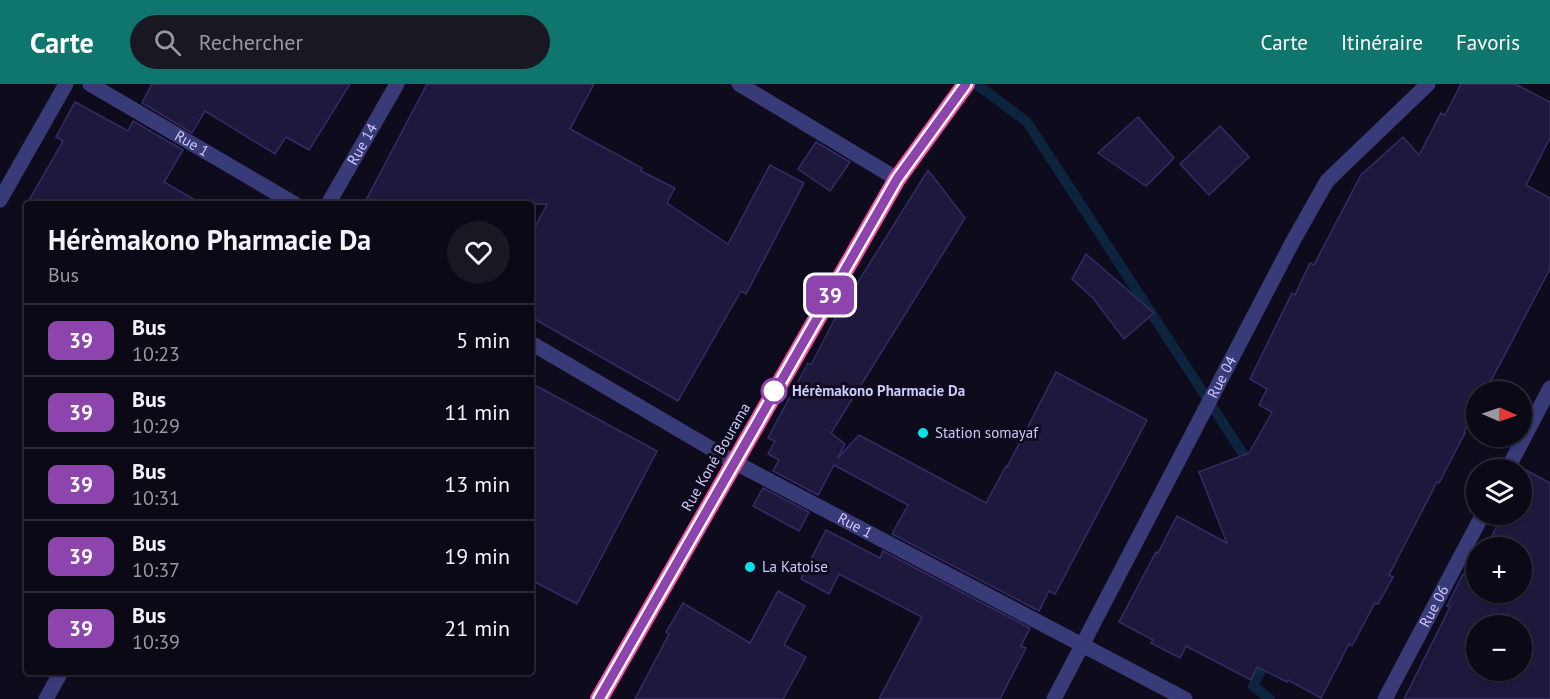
<!DOCTYPE html>
<html lang="fr">
<meta charset="utf-8">
<style>
body{margin:0;font-family:"PT Sans",sans-serif;background:#181722;color:#f1f3f6;height:100vh;display:flex;flex-direction:column;font-size:22px;white-space:nowrap}
*{box-sizing:border-box;margin:0}
p{font-size:20px;color:#999aa0}
.icon{flex:none;width:33px;height:33px;fill:none;stroke:currentColor;stroke-width:2;stroke-linecap:round;stroke-linejoin:round}
.map{position:relative;flex:1;overflow:hidden}
.panel{position:absolute;left:24px;top:117px;width:510px;height:474px;display:flex;flex-direction:column;background:#0a0915;border-radius:6px;box-shadow:0 2px 4px #0004,0 0 0 2px #2a2a34}
.panel>*{flex:none}
.badge{padding:0 12px;border-radius:9px;font-size:21px;line-height:39px}
.needle{width:39px;rotate:92deg}
.controls{position:absolute;left:1466px;top:297px;display:grid;gap:12px}
.controls a{display:grid;place-items:center;width:66px;height:66px;border-radius:50%;background:#0a0915;box-shadow:0 2px 4px #0004,0 0 0 2px #2a2a34;font-size:30px}
.map>.badge{position:absolute;translate:-50% -50%;box-shadow:0 0 0 3px #fff}
.round{display:grid;place-items:center;flex:none;width:63px;height:63px;border-radius:32px;background:#181722}
.headline{display:flex;align-items:center;justify-content:space-between;height:102px;padding:0 24px}
h1{font-size:28px;font-weight:600;line-height:45px}
ul{padding:0;list-style:none}
li{display:flex;align-items:center;gap:18px;height:72px;padding:0 24px;border-top:2px solid #2a2a34}
li div{flex:1}
li b{display:block;font-size:22px}
li em{font-style:normal}
li .badge{min-width:66px;font-weight:700;text-align:center}
header{display:flex;align-items:center;gap:36px;box-sizing:border-box;height:84px;padding:0 30px;background:#0f766e;color:#fff}
header strong{font-size:28px}
nav{display:flex;gap:33px;margin-inline-start:auto;font-size:21px}
.search{width:420px;height:54px;background:#181722;display:flex;align-items:center;gap:15px;box-sizing:border-box;padding:0 21px;border-radius:33px;color:#999aa0;font-size:22px}
.map>svg:first-child{display:block}
.lines{fill:none;stroke-linecap:round;stroke-linejoin:round}
.stream{stroke:#0d243f;stroke-width:10}
.building{fill:#1e193c;stroke:#332c67;stroke-width:1.5;fill-rule:evenodd}
.minor{stroke:#393b79;stroke-width:15}
.highway{stroke:#f74aaa;stroke-width:18}
.line-casing{stroke:#fff;stroke-width:14}
.line{stroke:#8e44ad;stroke-width:9}
.stop-dot{fill:#fff;stroke:#8e44ad;stroke-width:3}
.poi-dot{fill:#0ae2e9;stroke:#0e0c1c;stroke-width:2}
.labels{text-anchor:middle;stroke-width:6;stroke-linejoin:round;paint-order:stroke}
.street-label{font-size:15px;fill:#cccafd;stroke:#0e0c1c}
.stop-label{font-size:15px;font-weight:bold;fill:#cccafd;stroke:#0e0c1c;text-anchor:start}
.poi-label{font-size:15px;fill:#cccafd;stroke:#0e0c1c;text-anchor:start}
</style>
<header>
<strong>Carte</strong>
<div class="search"><svg class="icon" aria-label="search" viewBox="0 0 24 24"><circle cx="10" cy="10" r="6"/><path d="M15 15l6 6"/></svg>Rechercher</div>
<nav><a>Carte</a><a>Itinéraire</a><a>Favoris</a></nav>
</header>
<div class="map">
<svg width="1550" height="615" viewBox="0 0 1550 615">
<rect width="100%" height="100%" fill="#0e0c1c"/>
<g class="lines">
<g class="stream">
<path d="M976,0L1027,38L1251,382"/>
<path d="M1268,573L1253,602L1270,615"/>
</g>
</g>
<g class="building">
<path d="M152,0H350L309,66L286,53L275,70L205,27L192,49L142,19Z"/>
<path d="M427,0H594L570,45L642,84L641,87L675,104L667,119L728,160L770,81L804,99L746,210L741,207L678,317L531,233V151L547,120H364Z"/>
<path d="M1461,0H1515L1550,18V54L1526,101L1550,114V185L1485,308H1476V325L1464,348L1465,349L1439,399L1437,398L1389,491L1393,493L1378,520L1375,519L1352,562L1349,560L1321,614L1288,596L1287,598L1257,583L1251,596L1186,562L1180,574L1151,559L1153,556L1119,538L1156,468L1158,469L1177,432L1227,459L1199,388L1249,369L1272,328L1259,321L1267,305L1250,295L1292,209L1295,211L1310,179L1314,181L1361,91L1403,53L1419,71L1441,29L1445,31Z"/>
<path d="M75,18L128,47L133,37L183,66L164,98L202,120H27L63,57L56,53Z"/>
<path d="M1138,33L1174,74L1146,102L1098,69Z"/>
<path d="M1220,42L1249,73L1209,111L1180,80Z"/>
<path d="M816,58L850,78L830,107L798,85Z"/>
<path d="M928,86L965,134L831,349L845,360L837,375L859,351L986,419L1006,382L1007,383L1056,288L1147,336L1055,510L1049,507L1039,527L892,450L908,421L834,381L818,411L773,387L779,376L768,370L775,357L768,354L808,279L811,281L833,238Z"/>
<path d="M1086,170L1154,229L1124,255L1093,214L1072,195Z"/>
<path d="M531,299L657,367L577,520L531,496Z"/>
<path d="M1526,386L1550,399V615H1404L1450,523L1447,522L1463,490L1470,494L1476,483V508H1521V464H1486L1503,430H1521V395ZM1476,542H1521V586H1476Z"/>
<path d="M763,404L809,428L799,447L753,422Z"/>
<path d="M826,446L880,474L883,467L1030,544L1021,562L1026,564L1000,615H879L922,533L839,490L829,510L801,495Z"/>
<path d="M778,507L805,522L784,561L806,573L783,615H635L669,550L666,548L683,519L750,559Z"/>
</g>
<g class="lines">
<g class="minor">
<path id="s1" d="M90,0L295,120"/>
<path d="M739,0L897,95"/>
<path d="M0,116L66,0"/>
<path id="s2" d="M328,120L397,0"/>
<path id="s3" d="M531,259L734,378L1185,615"/>
<path d="M1507,386L1550,304"/>
<path d="M46,615L61,588"/>
<path id="s4" d="M1054,615L1293,157L1327,97L1428,0"/>
<path id="s5" d="M1385,615L1483,430"/>
</g>
<path class="highway" d="M599,615L897,95L966,0"/>
</g>
<g class="lines">
<g class="line-casing">
<path id="line" d="M599,615L897,95L966,0"/>
</g>
<use href="#line" class="line"/>
</g>
<circle class="stop-dot" cx="774" cy="307" r="12"/>
<g class="poi-dot">
<circle cx="923" cy="349" r="6"/>
<circle cx="750" cy="483" r="6"/>
</g>
<g class="labels">
<g class="street-label">
<text dy="5" stroke="none"><textPath href="#s1" startOffset="118">Rue 1</textPath></text>
<text dy="5" stroke="none"><textPath href="#s2" startOffset="69">Rue 14</textPath></text>
<text dy="5" stroke="none"><textPath href="#s4" startOffset="363">Rue 04</textPath></text>
<text transform="translate(716 373) rotate(-60)" y="5">Rue Koné Bourama</text>
<text dy="5" stroke="none"><textPath href="#s3" startOffset="372">Rue 1</textPath></text>
<text dy="5" stroke="none"><textPath href="#s5" startOffset="105">Rue 06</textPath></text>
</g>
<g class="stop-label">
<text x="792" y="312">Hérèmakono Pharmacie Da</text>
</g>
<g class="poi-label">
<text x="935" y="354">Station somayaf</text>
<text x="762" y="488">La Katoise</text>
</g>
</g>
</svg>
<div class="controls">
<a><svg class="needle" viewBox="-14 -14 28 28"><path d="M0-13l5 13h-10z" fill="#e53935"/><path d="M0 13l5-13h-10z" fill="#999aa0"/></svg></a>
<a><svg class="icon" aria-label="layers" viewBox="0 0 24 24"><path d="M12 4l9 5-9 5-9-5zM3 14l9 5 9-5"/></svg></a>
<a>+</a>
<a>−</a>
</div>
<b class="badge" style="left:830px;top:211px;background:#8e44ad;color:#fff">39</b>
<section class="panel">
<div class="headline"><div><h1>Hérèmakono Pharmacie Da</h1><p>Bus</p></div><a class="round"><svg class="icon" aria-label="heart" viewBox="0 0 24 24"><path d="M12 20l-8-8c-3-5 5-10 8-4 3-6 11-1 8 4z"/></svg></a></div>
<ul>
<li><span class="badge" style="background:#8e44ad;color:#fff">39</span><div><b>Bus</b><p>10:23</p></div><em>5 min</em></li>
<li><span class="badge" style="background:#8e44ad;color:#fff">39</span><div><b>Bus</b><p>10:29</p></div><em>11 min</em></li>
<li><span class="badge" style="background:#8e44ad;color:#fff">39</span><div><b>Bus</b><p>10:31</p></div><em>13 min</em></li>
<li><span class="badge" style="background:#8e44ad;color:#fff">39</span><div><b>Bus</b><p>10:37</p></div><em>19 min</em></li>
<li><span class="badge" style="background:#8e44ad;color:#fff">39</span><div><b>Bus</b><p>10:39</p></div><em>21 min</em></li>
</ul>
</section>
</div>
